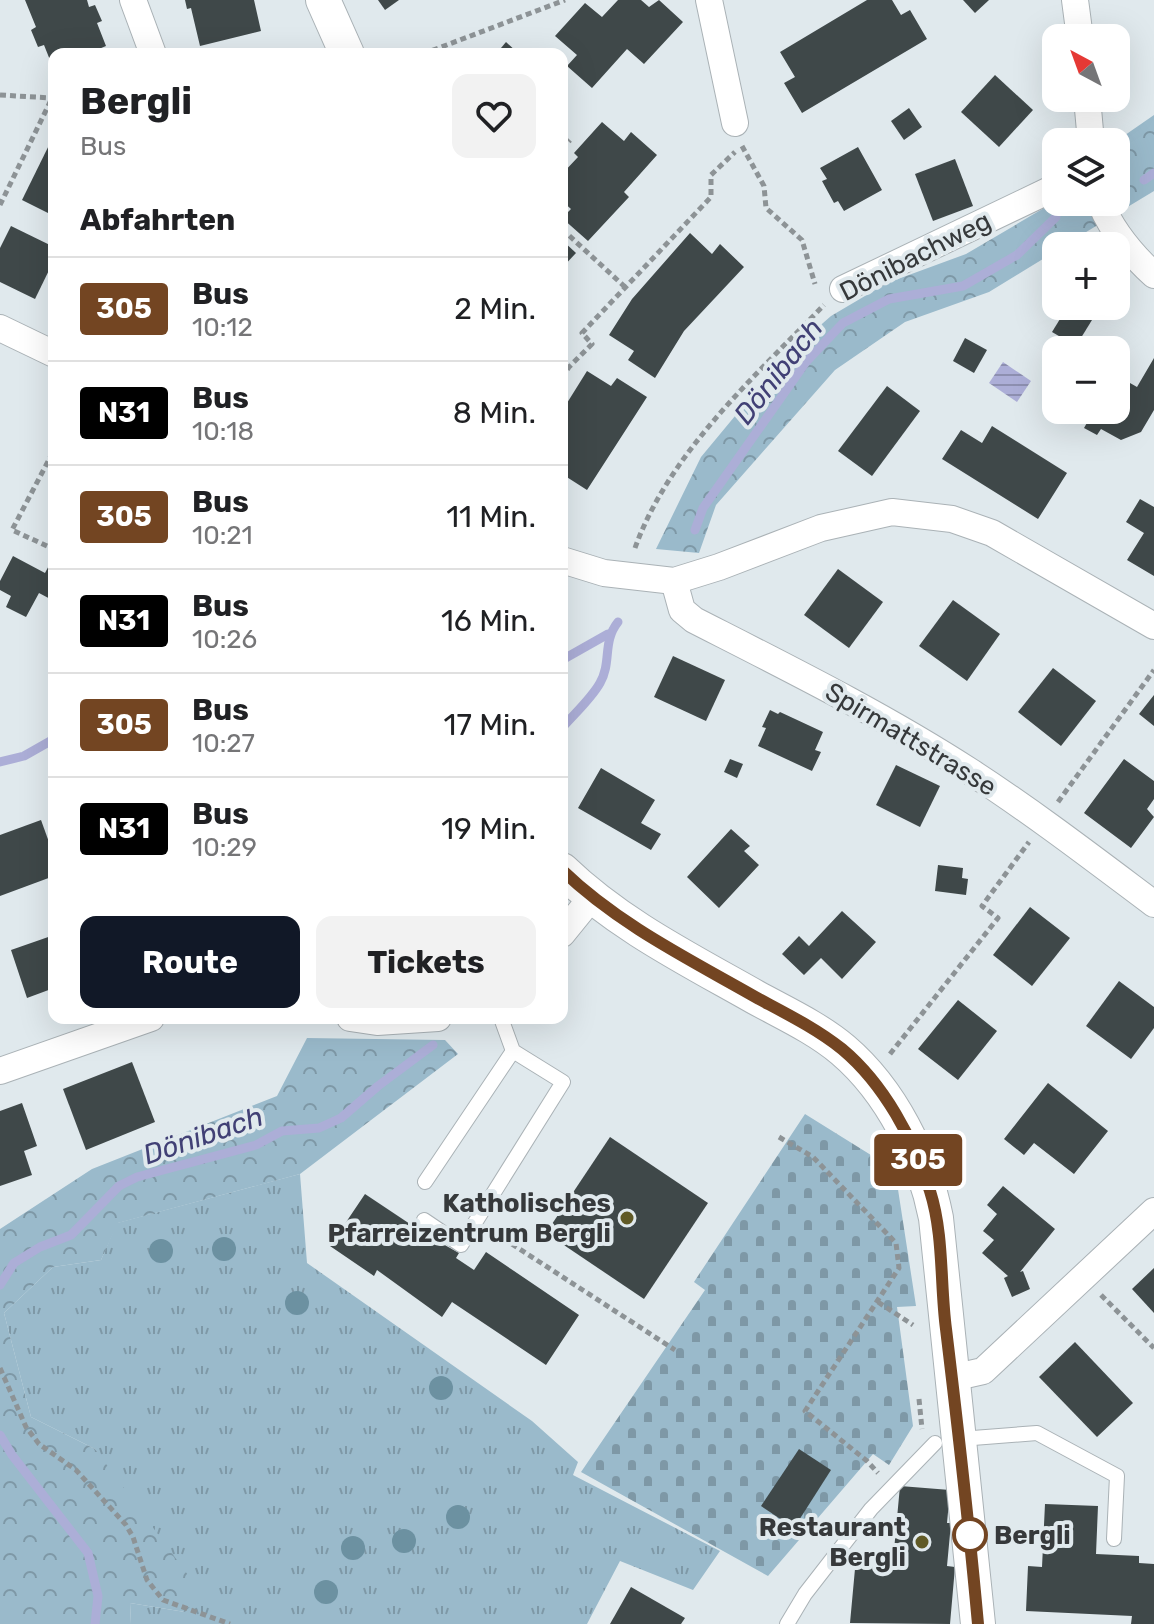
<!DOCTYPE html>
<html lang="de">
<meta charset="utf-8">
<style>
body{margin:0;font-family:Rubik,sans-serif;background:#f2f2f2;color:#202124;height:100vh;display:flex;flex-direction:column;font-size:30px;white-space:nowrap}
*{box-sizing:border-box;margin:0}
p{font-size:26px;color:#757577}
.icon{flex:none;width:44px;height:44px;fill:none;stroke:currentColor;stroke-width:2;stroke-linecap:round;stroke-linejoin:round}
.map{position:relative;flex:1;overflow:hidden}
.sheet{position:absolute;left:48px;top:48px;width:520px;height:976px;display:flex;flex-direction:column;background:#fff;border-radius:16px;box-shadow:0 8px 32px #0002}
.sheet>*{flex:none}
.badge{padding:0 16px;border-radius:6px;font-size:28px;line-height:52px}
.needle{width:52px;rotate:319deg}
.fabs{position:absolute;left:1042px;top:24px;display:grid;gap:16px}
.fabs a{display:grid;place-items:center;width:88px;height:88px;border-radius:16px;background:#fff;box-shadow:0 8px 32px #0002;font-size:40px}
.map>.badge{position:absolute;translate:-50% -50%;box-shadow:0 0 0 4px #fff}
h2{padding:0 32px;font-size:30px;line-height:72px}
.round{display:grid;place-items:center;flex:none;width:84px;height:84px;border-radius:16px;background:#f2f2f2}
.summary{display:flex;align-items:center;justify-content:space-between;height:136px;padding:0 32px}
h1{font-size:38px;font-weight:700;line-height:60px}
.cta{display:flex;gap:16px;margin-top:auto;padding:16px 32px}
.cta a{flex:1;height:92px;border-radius:16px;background:#111827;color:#fff;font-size:32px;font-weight:700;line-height:92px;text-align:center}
.cta a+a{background:#f2f2f2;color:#202124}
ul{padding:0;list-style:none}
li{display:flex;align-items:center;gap:24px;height:104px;padding:0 32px;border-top:2px solid #e0e0e0}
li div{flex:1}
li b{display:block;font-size:30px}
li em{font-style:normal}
li .badge{min-width:88px;font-weight:700;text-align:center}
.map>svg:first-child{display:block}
.grass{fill:url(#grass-tufts)}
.forest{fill:url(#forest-crowns)}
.cemetery{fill:url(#cemetery-stones)}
.water{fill:url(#water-rules)}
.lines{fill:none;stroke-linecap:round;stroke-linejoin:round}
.stream{stroke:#acaed7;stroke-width:9}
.building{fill:#3f4849}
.service-casing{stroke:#aab2b6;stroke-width:16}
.minor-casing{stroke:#aab2b6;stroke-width:28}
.tertiary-casing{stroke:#aab2b6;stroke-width:36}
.path{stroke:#8d9396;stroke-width:5;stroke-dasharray:6 4;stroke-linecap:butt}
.service{stroke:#fff;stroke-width:14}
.minor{stroke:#fff;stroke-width:26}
.tertiary{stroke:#fff;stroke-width:34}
.tree{fill:#6c91a1}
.line-casing{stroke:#fff;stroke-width:18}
.line{stroke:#734522;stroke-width:12}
.poi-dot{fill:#605a26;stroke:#e0e9ed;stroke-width:3}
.stop-dot{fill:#fff;stroke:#734522;stroke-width:4}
.labels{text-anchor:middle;stroke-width:8;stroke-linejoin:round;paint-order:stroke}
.street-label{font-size:26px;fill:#36393b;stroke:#e0e9ed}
.poi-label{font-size:26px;font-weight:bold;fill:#36393b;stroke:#e0e9ed;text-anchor:end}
.stop-label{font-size:26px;font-weight:bold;fill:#36393b;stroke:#e0e9ed;text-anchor:start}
.water-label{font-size:28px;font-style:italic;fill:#414075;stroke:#e0e9ed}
</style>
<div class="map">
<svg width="1154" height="1624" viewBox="0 0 1154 1624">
<defs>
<pattern id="grass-tufts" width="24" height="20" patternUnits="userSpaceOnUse" patternTransform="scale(2)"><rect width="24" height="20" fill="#9abacb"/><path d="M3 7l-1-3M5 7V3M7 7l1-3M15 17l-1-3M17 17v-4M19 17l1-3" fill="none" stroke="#7e98a6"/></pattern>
<pattern id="forest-crowns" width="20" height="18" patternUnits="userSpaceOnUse" patternTransform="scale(2)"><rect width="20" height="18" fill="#9abacb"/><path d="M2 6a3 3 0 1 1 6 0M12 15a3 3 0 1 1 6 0" fill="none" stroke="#7e98a6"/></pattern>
<pattern id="cemetery-stones" width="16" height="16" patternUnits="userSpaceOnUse" patternTransform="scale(2)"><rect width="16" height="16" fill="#9abacb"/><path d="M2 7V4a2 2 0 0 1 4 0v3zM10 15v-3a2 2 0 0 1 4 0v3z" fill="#7e98a6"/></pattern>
<pattern id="water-rules" width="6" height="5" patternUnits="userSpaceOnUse" patternTransform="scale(2)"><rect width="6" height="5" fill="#acaed7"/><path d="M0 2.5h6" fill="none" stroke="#8d8fb0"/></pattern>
</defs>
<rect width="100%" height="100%" fill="#e0e9ed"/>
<path class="grass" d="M300,1174L307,1263L532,1421L578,1462L573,1475L720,1551L693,1590L620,1561L587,1624H131L130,1603L185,1612L95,1449L31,1417L4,1313L53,1267L101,1260L117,1223Z"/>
<g class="forest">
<path d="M1154,115V191L1063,246H1056V251L989,292L905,322L835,370L716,505L699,553L656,549L701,457L783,358L831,316L887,283L966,254L1056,201L1116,202L1115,142Z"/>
<path d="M307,1038L445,1040L458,1054L300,1174L118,1223L101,1260L53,1267L4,1313L31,1417L95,1449L202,1594L185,1612L130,1603L131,1624H0V1229L92,1169L277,1096Z"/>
</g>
<path class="cemetery" d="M805,1114L895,1170L916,1306L897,1307L913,1426L889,1465L873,1454L768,1576L581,1472L705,1290L694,1282Z"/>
<path class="water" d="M1003,362L1031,381L1017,402L989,383Z"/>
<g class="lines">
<g class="stream">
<path d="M1144,180L1154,173"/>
<path d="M695,530L703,508L806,362L843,323L889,299L963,286L1017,255L1056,217"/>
<path d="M562,660L608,634"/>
<path d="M562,728C574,714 591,699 600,683C612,662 602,642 618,622"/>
<path d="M0,762L24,756L54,739"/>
<path d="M0,1285L14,1263L40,1247L71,1235L119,1186L137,1177L256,1145L282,1131L319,1128L341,1118L378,1086L433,1045"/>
<path d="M0,1435L12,1455L88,1553L98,1596L95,1624"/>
</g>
</g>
<g class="building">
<path d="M25,0H87L89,7L95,5L102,21L97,23L106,46L87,54H54V70L44,45L38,47L31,30L36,27Z"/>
<path d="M185,0H254L261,31L200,46L191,8L187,9Z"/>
<path d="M378,0H399L385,10Z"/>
<path d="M618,0H641L649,7L659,0L683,22L644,64L627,49L592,88L567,66L577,55L555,36L585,3L602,17Z"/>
<path d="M867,0H892L901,15L910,10L927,39L802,113L784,83L795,77L780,52Z"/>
<path d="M963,0H989L975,13Z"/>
<path d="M506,42L519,54H496Z"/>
<path d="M995,75L1033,110L999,147L961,112Z"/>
<path d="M909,108L922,127L904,140L891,121Z"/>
<path d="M602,122L624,141L631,132L657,155L624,192L629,197L588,241L562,218L571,209L562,201V174L578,157L574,153Z"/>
<path d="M54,135V216L22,200Z"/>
<path d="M858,147L882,190L844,211L838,201L834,203L822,181L827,179L820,168Z"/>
<path d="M955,159L973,206L933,221L915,174Z"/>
<path d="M11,226L54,247V260L35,299L0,282V248Z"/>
<path d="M690,233L712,254L720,244L744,267L684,331L655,378L628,360L634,351L609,335L632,299Z"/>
<path d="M562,240L576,253L562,268Z"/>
<path d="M1068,306L1092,320L1076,346L1052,332Z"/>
<path d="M965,338L987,350L974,373L953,361Z"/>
<path d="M1154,358V410L1141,432L1121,440L1101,429L1097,435L1084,428L1088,421L1076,414L1079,410H1116V375L1137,387Z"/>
<path d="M587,371L611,386L617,378L647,397L587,490L562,474L565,461L562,460V411Z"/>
<path d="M887,386L920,411L872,476L838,451Z"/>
<path d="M992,426L1067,473L1038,519L942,459L961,430L982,443Z"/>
<path d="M1140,499L1154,507V576L1127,560L1144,533L1126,522Z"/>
<path d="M13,556L45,573L54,556V601L39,593L26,617L6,607L11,596L0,590V581Z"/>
<path d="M838,569L883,602L849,648L804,615Z"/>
<path d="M953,600L1000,634L967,681L919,646Z"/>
<path d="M673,656L725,680L706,721L654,697Z"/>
<path d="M1053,668L1096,701L1061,746L1018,712Z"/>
<path d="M1154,695V726L1139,714Z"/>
<path d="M770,710L778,714L780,712L823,732L815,750L821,752L812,771L758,746L766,728L762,727Z"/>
<path d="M730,759L743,764L737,778L724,772Z"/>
<path d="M1124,759L1154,781V799L1147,809L1154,817L1131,848L1084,813Z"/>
<path d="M896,765L940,786L920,827L876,805Z"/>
<path d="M601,768L655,800L641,823L661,834L651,850L578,808Z"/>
<path d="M41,820L54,856V876L0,896V835Z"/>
<path d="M731,829L750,846L744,851L759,865L719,908L687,877Z"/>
<path d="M938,865L963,868L962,878L968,879L966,895L935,891Z"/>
<path d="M1030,907L1070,938L1032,986L993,955Z"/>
<path d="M842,911L876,942L842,979L821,958L804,975L782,954L799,936L809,946Z"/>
<path d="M54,935V988L27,998L11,950Z"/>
<path d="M1119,981L1154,1007V1028L1131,1059L1086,1026Z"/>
<path d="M958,1000L997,1031L958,1080L918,1049Z"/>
<path d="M132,1062L155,1122L86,1150L63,1089Z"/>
<path d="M1048,1083L1108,1131L1074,1174L1034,1143L1024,1155L1004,1139Z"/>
<path d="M22,1103L37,1146L24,1151L32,1175L0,1186V1111Z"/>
<path d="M610,1137L708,1203L644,1299L546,1233Z"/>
<path d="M1003,1186L1055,1229L1020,1272L1023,1271L1030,1289L1012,1297L1004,1278L1008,1276L982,1253L994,1240L983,1231L997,1214L987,1205Z"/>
<path d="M365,1194L413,1226L415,1223L428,1231L425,1234L459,1253L456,1258L474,1270L486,1252L579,1315L546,1365L452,1302L442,1317L377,1270L374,1276L330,1246Z"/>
<path d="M1154,1268V1313L1132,1289Z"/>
<path d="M1075,1342L1133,1403L1097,1437L1039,1377Z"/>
<path d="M799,1449L831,1470L794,1528L761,1506Z"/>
<path d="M900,1486L950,1490L947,1523H951L947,1566L955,1567L950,1624L850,1623L856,1558L893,1561Z"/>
<path d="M1045,1504L1098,1506L1096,1554L1139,1556V1563L1154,1564V1624H1131L1132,1616L1026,1611L1028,1566L1042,1567Z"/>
<path d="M631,1587L685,1618L681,1624H610Z"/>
</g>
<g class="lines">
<g class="service-casing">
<g id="service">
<path d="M425,1182L513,1051"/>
<path d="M424,1220L461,1245L563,1082L513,1051L501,1018"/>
<path d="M960,1439L1037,1433L1117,1476L1114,1539"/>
<path d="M787,1624L805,1594L871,1509L935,1443"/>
</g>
</g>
<g class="minor-casing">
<g id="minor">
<path d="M133,0L153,54"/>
<path d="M709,0L735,123"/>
<path d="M1075,0L1080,38"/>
<path d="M1087,98L1091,142"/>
<path d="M1100,202C1112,231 1131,254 1154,275"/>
<path d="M843,289L1056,187"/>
<path d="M0,328L54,354"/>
<path d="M562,560L604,573L674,581L719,567L821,528L892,512L952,519L992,533L1154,626"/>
<path d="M674,581L682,610L694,620C788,668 883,715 971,772C1034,813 1094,859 1154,904"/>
<path d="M562,934L592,897"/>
<path d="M350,1018L377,1022L438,1018"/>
<path d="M0,1071L151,1018"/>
<path d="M952,1378L983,1371L1154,1211"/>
</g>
</g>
<g class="tertiary-casing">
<g id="tertiary">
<path d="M323,0L347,54"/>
<path d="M562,870C618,924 688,959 755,997C784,1013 817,1028 843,1050C891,1091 924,1157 936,1218L978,1624"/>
</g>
</g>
<g class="path">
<path d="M423,54L565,0"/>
<path d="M0,95L51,98"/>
<path d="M742,146L764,186L766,208L802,240L815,284"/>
<path d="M562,149L570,140"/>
<path d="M0,205L52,98L54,99"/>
<path d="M562,229L625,287"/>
<path d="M562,378L569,367L592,344L582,333L711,197V175L735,152"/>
<path d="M47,546L12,530L54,450"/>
<path d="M635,548C669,453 755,376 824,305"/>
<path d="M1058,802L1154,670"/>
<path d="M890,1054L998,918L982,906L1029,842"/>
<path d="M779,1137L813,1157L896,1243L899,1268L805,1411L867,1461L878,1473"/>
<path d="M442,1194L461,1206"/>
<path d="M495,1233L675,1350"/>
<path d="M1101,1295L1154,1348"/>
<path d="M878,1302L913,1325"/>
<path d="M0,1368L26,1427L39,1444L76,1470L126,1525L133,1537L147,1580L163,1600L230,1624"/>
<path d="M919,1399L922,1429"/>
</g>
<use href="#service" class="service"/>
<use href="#minor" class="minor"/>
<use href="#tertiary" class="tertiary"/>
</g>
<g class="tree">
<circle cx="224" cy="1249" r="12"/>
<circle cx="161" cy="1251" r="12"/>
<circle cx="297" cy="1303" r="12"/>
<circle cx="441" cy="1388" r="12"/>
<circle cx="458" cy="1517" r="12"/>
<circle cx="404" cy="1541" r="12"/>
<circle cx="353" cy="1548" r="12"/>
<circle cx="326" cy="1592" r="12"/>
</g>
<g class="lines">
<g class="line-casing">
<path id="line" d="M562,870C619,925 691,960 759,999C787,1014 817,1029 842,1049C884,1084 914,1140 930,1191C944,1235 940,1284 946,1329C958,1428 969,1525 978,1624"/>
</g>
<use href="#line" class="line"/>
</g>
<g class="poi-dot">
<circle cx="627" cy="1218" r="8"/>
<circle cx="922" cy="1542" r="8"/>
</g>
<circle class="stop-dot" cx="970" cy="1535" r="16"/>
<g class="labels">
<g class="street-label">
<text transform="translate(915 256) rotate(-27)" y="9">Dönibachweg</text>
<text transform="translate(911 739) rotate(31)" y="9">Spirmattstrasse</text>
</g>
<g class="poi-label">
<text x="611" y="1212">Katholisches<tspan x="611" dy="30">Pfarreizentrum Bergli</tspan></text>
<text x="906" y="1536">Restaurant<tspan x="906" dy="30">Bergli</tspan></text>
</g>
<g class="stop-label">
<text x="994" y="1544">Bergli</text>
</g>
<g class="water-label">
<text transform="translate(778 371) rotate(-52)" y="10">Dönibach</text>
<text transform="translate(203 1135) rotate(-19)" y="10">Dönibach</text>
</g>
</g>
</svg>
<div class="fabs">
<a><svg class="needle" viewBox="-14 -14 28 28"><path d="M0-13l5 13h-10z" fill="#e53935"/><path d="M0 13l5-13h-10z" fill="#757577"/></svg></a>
<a><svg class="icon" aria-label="layers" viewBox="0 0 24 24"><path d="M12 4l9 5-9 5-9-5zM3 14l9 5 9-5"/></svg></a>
<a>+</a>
<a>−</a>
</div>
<b class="badge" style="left:918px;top:1160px;background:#734522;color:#fff">305</b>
<section class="sheet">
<div class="summary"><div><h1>Bergli</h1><p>Bus</p></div><a class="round"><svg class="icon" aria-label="heart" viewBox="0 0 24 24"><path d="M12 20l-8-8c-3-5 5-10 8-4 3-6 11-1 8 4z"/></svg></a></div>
<h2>Abfahrten</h2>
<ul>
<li><span class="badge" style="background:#734522;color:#fff">305</span><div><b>Bus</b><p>10:12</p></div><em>2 Min.</em></li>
<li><span class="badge" style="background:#000;color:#fff">N31</span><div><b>Bus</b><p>10:18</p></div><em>8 Min.</em></li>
<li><span class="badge" style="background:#734522;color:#fff">305</span><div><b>Bus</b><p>10:21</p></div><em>11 Min.</em></li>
<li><span class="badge" style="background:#000;color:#fff">N31</span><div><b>Bus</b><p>10:26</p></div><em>16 Min.</em></li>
<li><span class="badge" style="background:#734522;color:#fff">305</span><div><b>Bus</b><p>10:27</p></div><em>17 Min.</em></li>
<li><span class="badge" style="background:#000;color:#fff">N31</span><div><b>Bus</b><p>10:29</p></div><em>19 Min.</em></li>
</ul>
<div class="cta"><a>Route</a><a>Tickets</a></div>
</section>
</div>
